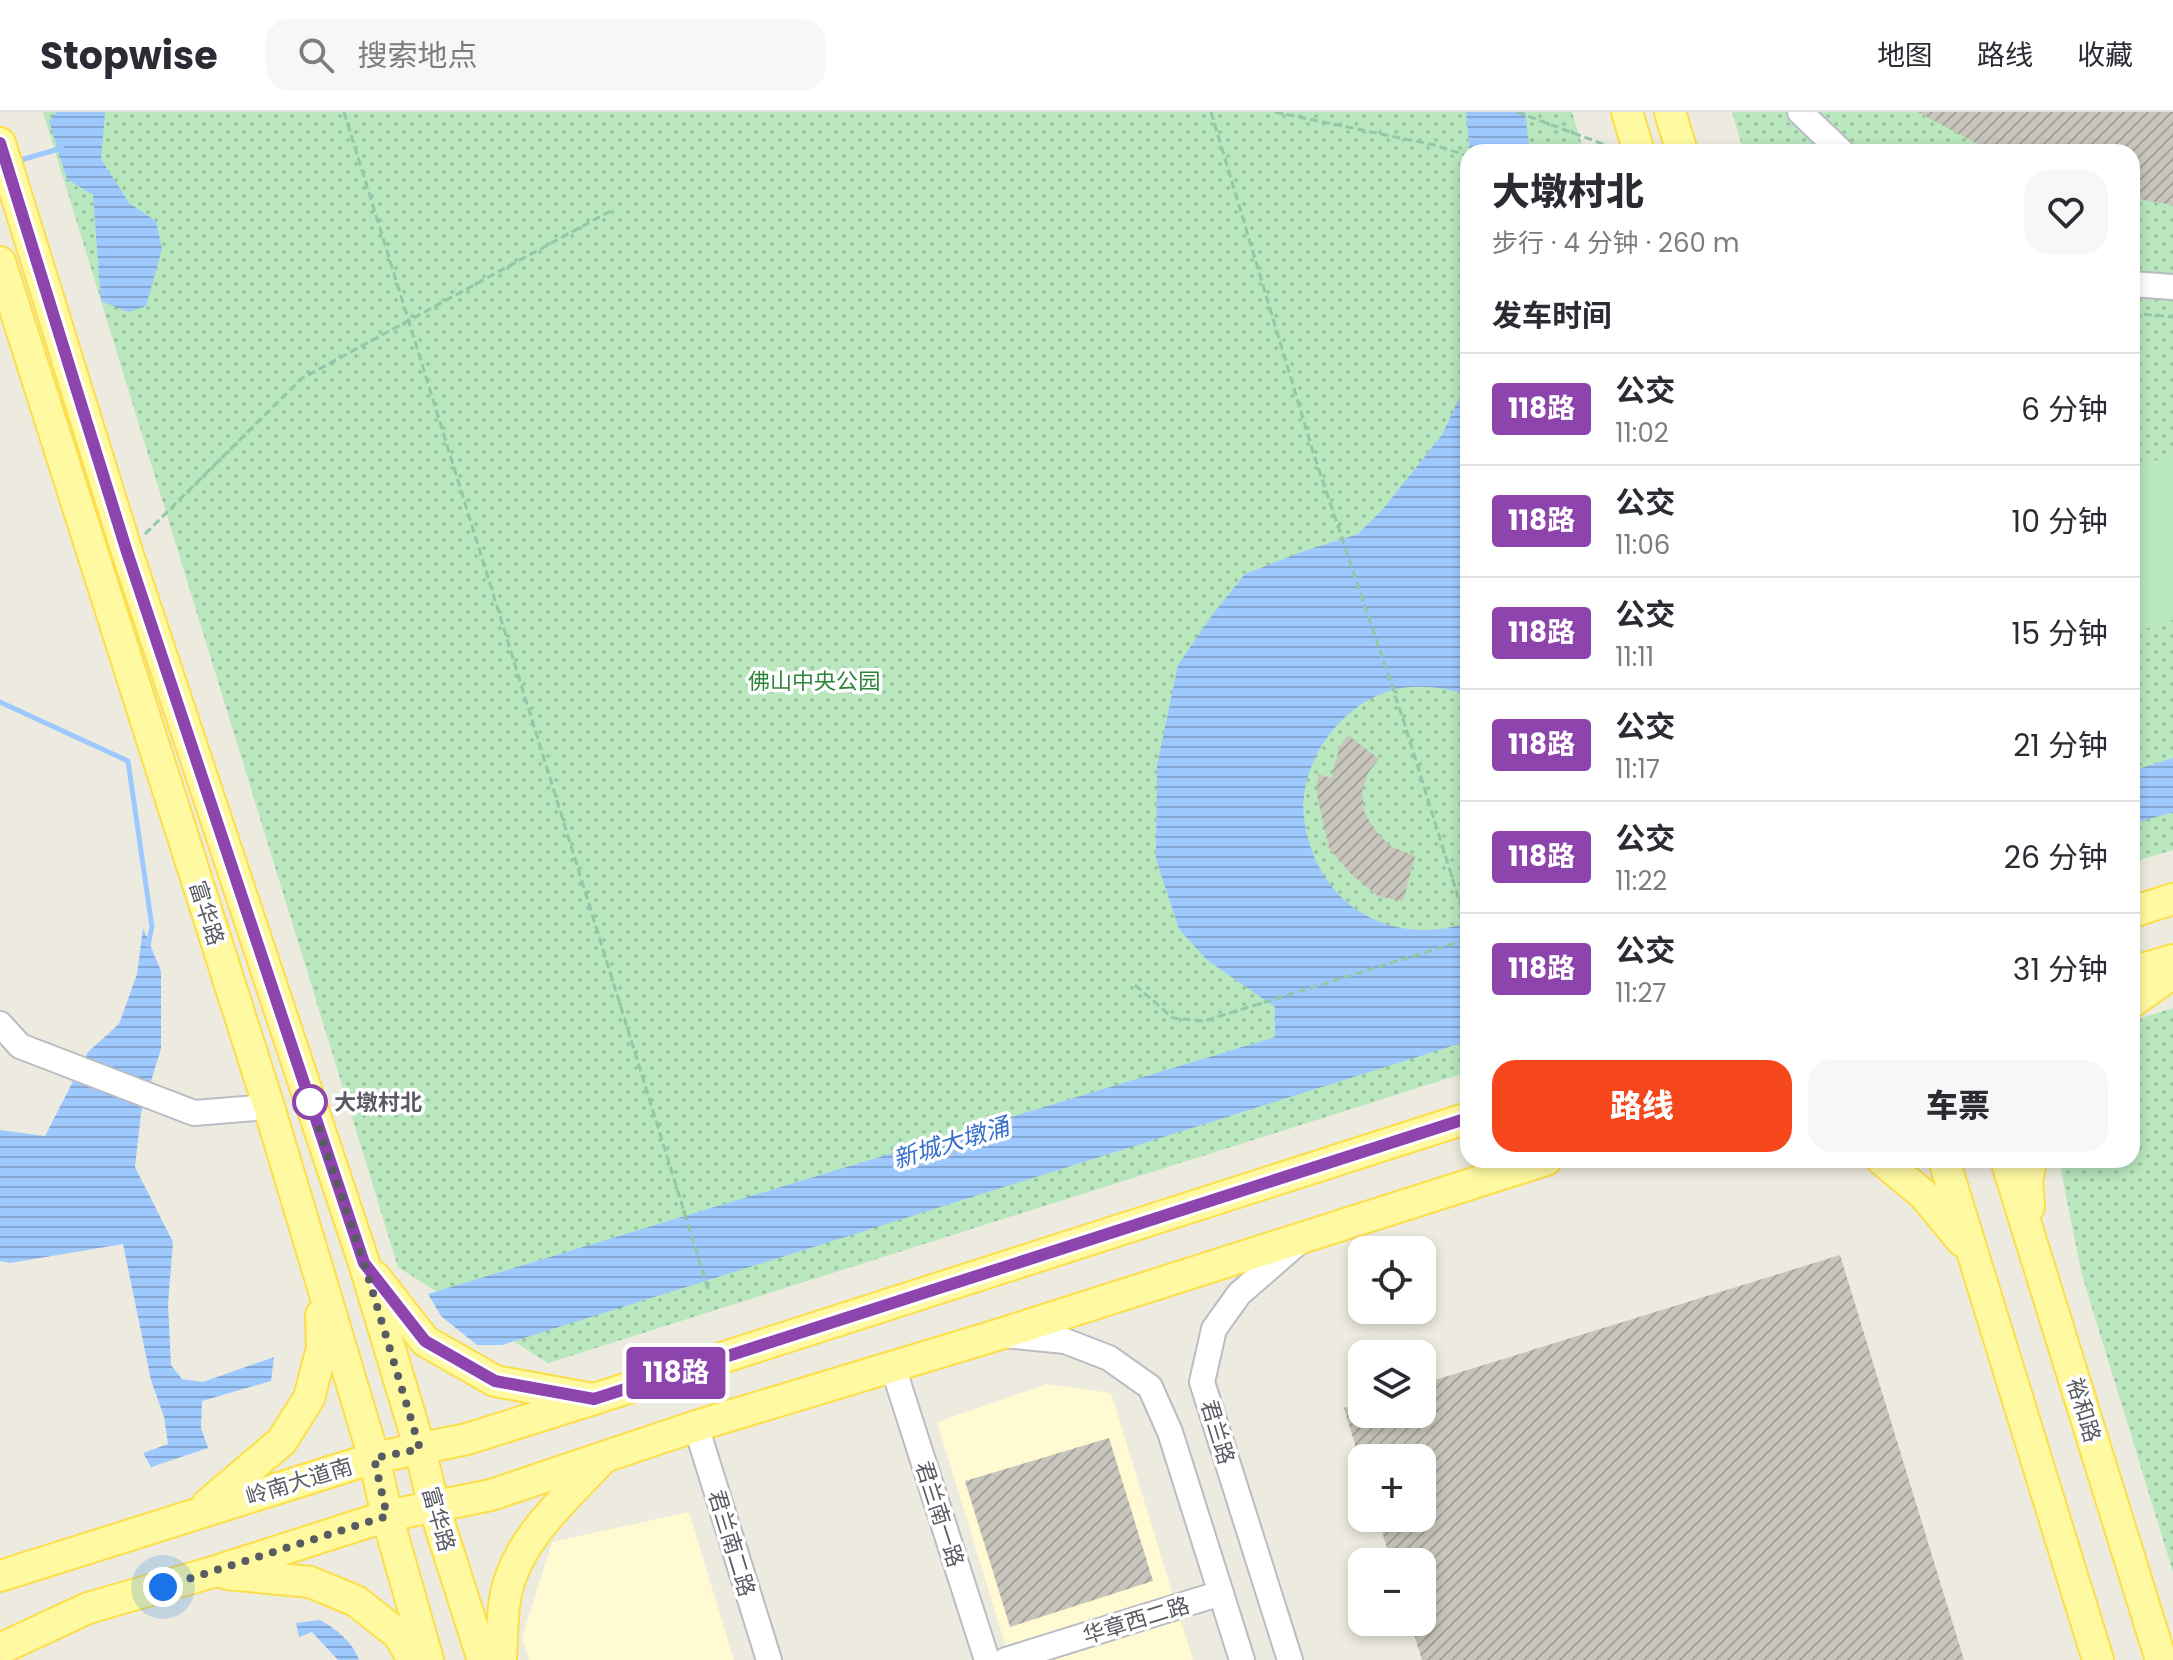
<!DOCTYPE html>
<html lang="zh">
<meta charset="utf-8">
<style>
body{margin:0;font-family:Poppins,"Noto Sans SC",sans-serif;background:#f7f7f7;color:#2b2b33;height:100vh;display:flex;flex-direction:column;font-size:30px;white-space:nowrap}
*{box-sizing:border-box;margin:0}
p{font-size:26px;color:#7c7c81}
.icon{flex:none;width:44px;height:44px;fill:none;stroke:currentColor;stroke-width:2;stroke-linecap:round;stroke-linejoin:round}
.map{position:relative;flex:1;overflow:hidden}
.sheet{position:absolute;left:1460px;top:32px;width:680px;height:1024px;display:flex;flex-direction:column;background:#fff;border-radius:24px;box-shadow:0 4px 12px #0003}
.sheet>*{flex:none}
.badge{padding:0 16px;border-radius:6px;font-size:28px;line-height:52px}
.fabs{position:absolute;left:1348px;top:1124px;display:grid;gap:16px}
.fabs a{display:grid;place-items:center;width:88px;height:88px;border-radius:16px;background:#fff;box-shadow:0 4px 12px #0003;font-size:40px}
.you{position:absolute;width:40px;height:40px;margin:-20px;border:6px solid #fff;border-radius:50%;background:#1a73e8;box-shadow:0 0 0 12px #1a73e833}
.map>.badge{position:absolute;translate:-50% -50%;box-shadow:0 0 0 4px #fff}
h2{padding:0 32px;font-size:30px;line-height:72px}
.round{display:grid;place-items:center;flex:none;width:84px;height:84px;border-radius:24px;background:#f7f7f7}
.summary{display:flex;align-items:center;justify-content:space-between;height:136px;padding:0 32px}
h1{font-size:38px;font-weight:800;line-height:60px}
.primary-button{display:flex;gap:16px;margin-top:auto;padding:16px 32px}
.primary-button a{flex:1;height:92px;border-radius:24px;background:#f6461c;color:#fff;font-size:32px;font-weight:800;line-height:92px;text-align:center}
.primary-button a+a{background:#f7f7f7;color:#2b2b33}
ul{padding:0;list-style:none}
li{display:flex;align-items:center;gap:24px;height:112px;padding:0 32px;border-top:2px solid #e1e1e2}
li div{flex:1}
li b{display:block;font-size:30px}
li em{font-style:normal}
li .badge{min-width:88px;font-weight:700;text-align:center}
header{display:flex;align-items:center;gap:48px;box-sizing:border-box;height:112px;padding:0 40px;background:#fff;border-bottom:2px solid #e1e1e2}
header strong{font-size:38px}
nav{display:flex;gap:44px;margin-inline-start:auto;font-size:28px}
.search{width:560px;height:72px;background:#f7f7f7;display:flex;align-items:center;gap:20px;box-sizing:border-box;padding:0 28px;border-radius:24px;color:#7c7c81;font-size:30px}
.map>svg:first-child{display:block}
.commercial{fill:#fffad2}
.grass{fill:url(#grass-dots)}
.pitch{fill:#b9e7be}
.water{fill:url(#water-rules)}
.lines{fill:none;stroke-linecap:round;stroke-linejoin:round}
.stream{stroke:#9dc9ff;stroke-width:5}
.building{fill:url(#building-hatch)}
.minor-casing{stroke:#babcc3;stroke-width:28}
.major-casing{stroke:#fcde49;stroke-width:34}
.path{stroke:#92c8a8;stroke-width:3;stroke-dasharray:8 4;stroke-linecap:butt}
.minor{stroke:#fff;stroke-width:24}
.major{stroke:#fffaa2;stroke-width:30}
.line-casing{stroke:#fff;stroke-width:18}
.line{stroke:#8e44ad;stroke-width:12}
.walk{stroke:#585b62;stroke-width:8;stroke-dasharray:0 14.4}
.stop-dot{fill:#fff;stroke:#8e44ad;stroke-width:4}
.labels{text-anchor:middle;stroke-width:7;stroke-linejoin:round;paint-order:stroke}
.park-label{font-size:22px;fill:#2e843b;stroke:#fff}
.street-label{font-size:22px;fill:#585b62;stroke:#fff}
.stop-label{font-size:22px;font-weight:bold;fill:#585b62;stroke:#fff;text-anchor:start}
.water-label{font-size:24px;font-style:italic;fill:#376fcb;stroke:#fff}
</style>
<header>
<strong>Stopwise</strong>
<div class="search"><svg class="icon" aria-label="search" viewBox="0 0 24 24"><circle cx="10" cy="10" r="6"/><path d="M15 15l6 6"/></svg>搜索地点</div>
<nav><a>地图</a><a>路线</a><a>收藏</a></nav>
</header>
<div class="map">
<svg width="2173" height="1548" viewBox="0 0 2173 1548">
<defs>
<pattern id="grass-dots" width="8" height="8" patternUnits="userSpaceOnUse" patternTransform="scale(2)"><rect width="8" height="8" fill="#b9e7be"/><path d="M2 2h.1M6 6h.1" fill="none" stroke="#99be9e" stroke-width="1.8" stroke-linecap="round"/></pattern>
<pattern id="water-rules" width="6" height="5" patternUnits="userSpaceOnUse" patternTransform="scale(2)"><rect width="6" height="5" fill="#9dc9ff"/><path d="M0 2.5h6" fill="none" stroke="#83a6d2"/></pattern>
<pattern id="building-hatch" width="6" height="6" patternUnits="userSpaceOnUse" patternTransform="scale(2)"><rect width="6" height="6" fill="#c8c5bc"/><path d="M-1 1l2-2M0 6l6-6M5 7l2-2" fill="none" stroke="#a5a39c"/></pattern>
</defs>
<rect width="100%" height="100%" fill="#edebdf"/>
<g class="commercial">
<path d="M1047,1272L1111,1281L1193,1548H1010L937,1310Z"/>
<path d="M689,1400L734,1548H529L522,1526L552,1430Z"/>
</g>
<g class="grass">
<path d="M43,0H1572L1584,40H1468V960L548,1251L398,1155Z"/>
<path d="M1732,0H2173V738L2132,750V40H1744Z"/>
<path d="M2173,896V1460L2082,1163L2060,1053L2061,1048H2132V909Z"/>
</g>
<path class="pitch" d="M2173,343V508L2132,521V356Z"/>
<g class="water">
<path d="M57,0H105L101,47L129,91L156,109L162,137L146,194L128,200L101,189L93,83L67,67L49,9Z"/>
<path d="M1466,0H1525L1530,40H1470Z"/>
<path d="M1468,267V583C1446,576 1425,573 1402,576C1345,585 1297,649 1304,706C1315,791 1387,836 1468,811V929L502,1233H477L441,1204L428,1182L1275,925V895L1207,848L1179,817L1156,747L1157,653L1178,553L1213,502L1245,462L1301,440L1358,422L1383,397L1442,323Z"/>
<path d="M2173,646V700L2132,712V659Z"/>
<path d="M143,816L161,859V937L141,1001L135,1055L173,1130L168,1192L171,1253L182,1267L203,1270L274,1245L271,1269L202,1289L201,1316L208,1336L151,1355L143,1341L168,1332L164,1305L151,1268L123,1132L10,1151L0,1149V1018L45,1024L88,940L119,912L137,862Z"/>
<path d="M320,1508C336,1517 353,1530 359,1548H338L312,1520L299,1525L296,1511Z"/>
</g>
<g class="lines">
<g class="stream">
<path d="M14,50L62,36"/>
<path d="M0,590L128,649L152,815L148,833"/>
</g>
</g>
<g class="building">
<path d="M1918,0H2173V93L2132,86V40H1992Z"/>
<path d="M1348,623L1379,647L1368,661L1362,679L1364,699L1374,717L1390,734L1415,744L1403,789L1378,784L1351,762L1329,736L1317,683L1318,662L1331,666L1340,634Z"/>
<path d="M1840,1143L1964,1548H1422L1410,1510H1422V1450H1391L1378,1406H1422V1346H1359L1344,1296L1362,1290V1302H1422V1272Z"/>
<path d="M1109,1326L1153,1469L1010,1515L965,1369Z"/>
</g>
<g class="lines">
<g class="minor-casing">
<g id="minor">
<path d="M1800,0L1842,40"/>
<path d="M2132,172L2173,175"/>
<path d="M0,912L20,934L194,1001L269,995"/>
<path d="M1003,1223L1065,1229L1109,1246L1150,1275L1170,1320L1242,1548"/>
<path d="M893,1255L987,1548"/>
<path d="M696,1314L769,1548"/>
<path d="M1006,1548L1221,1481"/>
<path d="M1290,1548L1202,1270L1214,1217L1239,1182L1300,1129"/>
</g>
</g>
<g class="major-casing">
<g id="major">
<path d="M1627,0L1639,40"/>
<path d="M1670,0L1682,40"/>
<path d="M0,31L127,440L364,1151L420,1337L434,1395L483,1548"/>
<path d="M0,150L269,995L374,1346L387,1404L428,1548"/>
<path d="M2132,800L2173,787"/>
<path d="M2132,860L2173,848"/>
<path d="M2132,890L2173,861"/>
<path d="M1882,1048L1924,1083L1962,1129"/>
<path d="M1944,1048L2098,1548"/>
<path d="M2006,1048L2161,1548"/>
<path d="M2029,1095L2027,1069L2031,1048"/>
<path d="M375,1165L425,1229L495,1269L588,1286"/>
<path d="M208,1392L282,1329L309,1286L322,1236L321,1203"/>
<path d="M227,1462L310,1470L356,1489L399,1523L413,1548"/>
<path d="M0,1464L374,1346L467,1327L594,1287L1468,1006"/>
<path d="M0,1537L88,1496L213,1460L387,1404L491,1383L696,1314L997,1223L1546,1048"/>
<path d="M501,1548C502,1528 502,1506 505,1487C514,1430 565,1387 602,1347"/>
</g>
</g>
<g class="path">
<path d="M344,0L709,1180"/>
<path d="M1211,0L1314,343L1403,607L1468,817"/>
<path d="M1275,0L1434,33L1468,44"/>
<path d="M1517,0L1611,35"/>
<path d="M2132,201L2173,205"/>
<path d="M145,422L301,267L614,97"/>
<path d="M1135,873L1173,906L1204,909L1468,827"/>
</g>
<use href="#minor" class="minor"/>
<use href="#major" class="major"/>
</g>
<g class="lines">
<g class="line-casing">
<path id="line" d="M0,31L127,440L364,1151L425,1229L495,1269L594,1287L1468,1006"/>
</g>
<use href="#line" class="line"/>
<path class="walk" d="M163,1475L387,1404L374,1346L420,1337L364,1151L310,990"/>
</g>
<circle class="stop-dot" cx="310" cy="990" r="16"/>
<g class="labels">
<g class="park-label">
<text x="814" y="577">佛山中央公园</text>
</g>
<g class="street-label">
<text transform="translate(207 801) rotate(72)" y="8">富华路</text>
<text transform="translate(2084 1298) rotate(73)" y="8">裕和路</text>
<text transform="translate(1218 1320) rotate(73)" y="8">君兰路</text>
<text transform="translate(299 1369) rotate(-17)" y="8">岭南大道南</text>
<text transform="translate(940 1402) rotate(72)" y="8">君兰南一路</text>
<text transform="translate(439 1407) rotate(74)" y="8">富华路</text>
<text transform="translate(732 1431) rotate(73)" y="8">君兰南二路</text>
<text transform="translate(1136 1508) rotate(-17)" y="8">华章西二路</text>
</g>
<g class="stop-label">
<text x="334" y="998">大墩村北</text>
</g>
<g class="water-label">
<text transform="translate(951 1031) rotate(-17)" y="8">新城大墩涌</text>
</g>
</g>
</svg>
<div class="fabs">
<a><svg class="icon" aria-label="locate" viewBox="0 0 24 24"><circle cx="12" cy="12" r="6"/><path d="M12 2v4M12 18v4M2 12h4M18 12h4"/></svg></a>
<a><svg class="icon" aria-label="layers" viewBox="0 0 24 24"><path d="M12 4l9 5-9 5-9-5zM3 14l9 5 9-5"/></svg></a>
<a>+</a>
<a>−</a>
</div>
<div class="you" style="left:163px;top:1475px"></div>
<b class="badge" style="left:676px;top:1261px;background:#8e44ad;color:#fff">118路</b>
<section class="sheet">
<div class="summary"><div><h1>大墩村北</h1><p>步行 · 4 分钟 · 260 m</p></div><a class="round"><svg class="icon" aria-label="heart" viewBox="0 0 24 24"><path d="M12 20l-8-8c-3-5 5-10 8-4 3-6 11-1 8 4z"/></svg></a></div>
<h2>发车时间</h2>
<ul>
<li><span class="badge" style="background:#8e44ad;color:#fff">118路</span><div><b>公交</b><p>11:02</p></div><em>6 分钟</em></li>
<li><span class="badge" style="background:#8e44ad;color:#fff">118路</span><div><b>公交</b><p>11:06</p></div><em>10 分钟</em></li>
<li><span class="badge" style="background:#8e44ad;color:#fff">118路</span><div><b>公交</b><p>11:11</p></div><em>15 分钟</em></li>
<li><span class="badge" style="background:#8e44ad;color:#fff">118路</span><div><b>公交</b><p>11:17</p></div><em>21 分钟</em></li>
<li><span class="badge" style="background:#8e44ad;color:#fff">118路</span><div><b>公交</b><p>11:22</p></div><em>26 分钟</em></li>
<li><span class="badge" style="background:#8e44ad;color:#fff">118路</span><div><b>公交</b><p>11:27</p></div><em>31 分钟</em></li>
</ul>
<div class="primary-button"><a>路线</a><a>车票</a></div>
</section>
</div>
